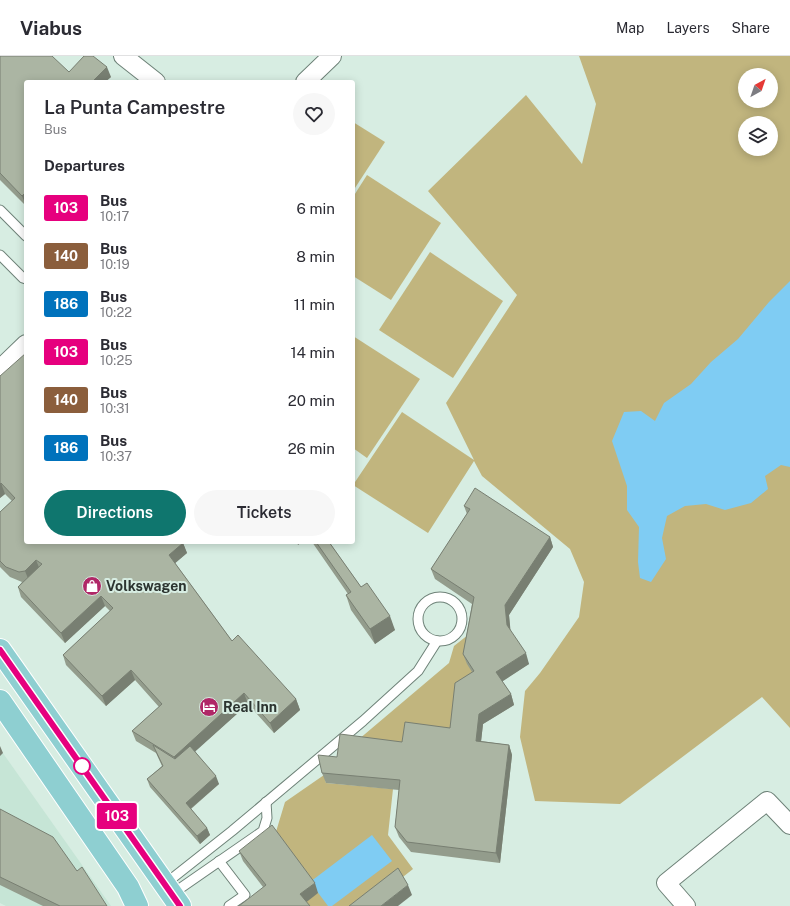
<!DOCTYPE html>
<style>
body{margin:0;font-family:"Public Sans",sans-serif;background:#f7f7f7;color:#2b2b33;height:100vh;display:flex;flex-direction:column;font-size:15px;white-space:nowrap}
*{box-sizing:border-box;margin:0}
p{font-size:13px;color:#7c7c81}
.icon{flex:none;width:22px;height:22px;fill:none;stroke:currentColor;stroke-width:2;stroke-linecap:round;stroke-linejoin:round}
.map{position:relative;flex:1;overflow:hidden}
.side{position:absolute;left:24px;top:24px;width:331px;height:464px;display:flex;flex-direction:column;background:#fff;border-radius:4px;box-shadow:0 2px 10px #0003}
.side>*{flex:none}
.badge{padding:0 8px;border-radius:3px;font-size:14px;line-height:26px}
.needle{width:26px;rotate:40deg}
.buttons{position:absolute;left:738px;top:12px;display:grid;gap:8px}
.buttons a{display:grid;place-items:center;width:40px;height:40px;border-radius:50%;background:#fff;box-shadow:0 2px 10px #0003;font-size:20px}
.map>.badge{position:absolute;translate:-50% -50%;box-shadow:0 0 0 2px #fff}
h2{padding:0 20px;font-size:15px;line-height:36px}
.round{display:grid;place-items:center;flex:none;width:42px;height:42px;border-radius:21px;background:#f7f7f7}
.summary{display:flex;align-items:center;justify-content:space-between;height:68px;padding:0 20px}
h1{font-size:19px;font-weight:600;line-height:30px}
.action{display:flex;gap:8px;margin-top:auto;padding:8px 20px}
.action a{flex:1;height:46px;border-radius:24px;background:#0f766e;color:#fff;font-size:16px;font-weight:600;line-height:46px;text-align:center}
.action a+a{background:#f7f7f7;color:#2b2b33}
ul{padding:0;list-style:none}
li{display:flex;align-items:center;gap:12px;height:48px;padding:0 20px}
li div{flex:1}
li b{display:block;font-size:15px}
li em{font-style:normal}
li .badge{min-width:44px;font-weight:700;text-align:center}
header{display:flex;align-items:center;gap:24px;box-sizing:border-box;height:56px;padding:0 20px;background:#fff;border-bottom:1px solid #e1e1e2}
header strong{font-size:19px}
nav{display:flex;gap:22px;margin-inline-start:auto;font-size:14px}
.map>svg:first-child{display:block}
.built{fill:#c6e5d6}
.green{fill:#c1b57e;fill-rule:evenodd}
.water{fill:#7fccf3}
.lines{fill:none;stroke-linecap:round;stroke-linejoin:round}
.lane-casing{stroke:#6e8278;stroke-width:11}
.street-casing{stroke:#6e8278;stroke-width:20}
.primary-casing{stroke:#fff;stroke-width:24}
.lane{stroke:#fff;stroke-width:9}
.street{stroke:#fff;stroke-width:18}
.primary{stroke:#8ecfd1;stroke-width:22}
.wall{fill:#939c8c}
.shaded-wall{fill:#787f72}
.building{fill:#abb5a3;stroke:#787f72}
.line-casing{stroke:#fff;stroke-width:9}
.line{stroke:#e6007e;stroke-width:6}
.stop-dot{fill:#fff;stroke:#e6007e;stroke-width:2}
.labels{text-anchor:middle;stroke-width:4;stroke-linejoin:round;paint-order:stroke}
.poi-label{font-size:14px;font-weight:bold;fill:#2c3430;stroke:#d7ede2;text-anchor:start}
</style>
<header>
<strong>Viabus</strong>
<nav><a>Map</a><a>Layers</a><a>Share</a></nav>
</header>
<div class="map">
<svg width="790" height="850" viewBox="0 0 790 850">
<rect width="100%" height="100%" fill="#d7ede2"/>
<path class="built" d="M0,693L111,850H6L0,847Z"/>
<g class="green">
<path d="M579,0H790V672L762,641L620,748L535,745L520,681L525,635L540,617L579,561L584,526L570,493L482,420L474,405L428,477L353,429L402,356L474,404L446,347L517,239L428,135L526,39L582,108L596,48ZM745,19H771V45H745ZM745,67H771V93H745Z"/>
<path d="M353,66L385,86L353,135Z"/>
<path d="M367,119L441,167L391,244L353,220V141Z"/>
<path d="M430,196L503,245L453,322L379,274Z"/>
<path d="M353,280L420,323L367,402L353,392Z"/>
<path d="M473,575L478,625L454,682L406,696L352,689L449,607L454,590Z"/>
<path d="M324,719L326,727L393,733L388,779L413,813L366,850H306L275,779L285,746Z"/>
</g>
<g class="water">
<path d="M790,225V411L781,409L765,420L768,433L751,447L725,454L706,448L685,450L667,460L662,482L666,503L651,526L640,522L638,506L639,471L627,454V430L612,385L624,356L641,355L655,365L664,347L691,328L711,306L738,283L769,246Z"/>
<path d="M372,779L392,805L332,850H328L310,826Z"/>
</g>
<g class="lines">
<g class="lane-casing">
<g id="lane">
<path d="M0,154L26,180"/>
<path d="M0,199L23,222L26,223"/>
<circle cx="440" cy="563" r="22"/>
<path d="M219,805L245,839L229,850"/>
<path d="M165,828L232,775L363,665L418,615L437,585"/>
<path d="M172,838L263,775L267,762L266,746"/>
</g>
</g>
<g class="street-casing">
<g id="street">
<path d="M123,0L156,26"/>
<path d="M305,26L332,0"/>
<path d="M0,313L26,288"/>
<path d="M686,850L666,827L767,745L790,769"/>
</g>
</g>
<g class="primary-casing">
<g id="primary">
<path d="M0,594L180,850"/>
<path d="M0,645L128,831L137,850"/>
</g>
</g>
<use href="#lane" class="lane"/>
<use href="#street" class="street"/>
<use href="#primary" class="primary"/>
</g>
<g class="wall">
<path d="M0,0L69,16L111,21L105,26H26V150L0,124Z"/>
<path d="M0,320L26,486L183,487L187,497L175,507L232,585L296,643L300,654L274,677L248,648L195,695L219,728L191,753L207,772L210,779L200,788L150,731L147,723L162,710L156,697L136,685L132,675L159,651L135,624L106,650L66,609L63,599L110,555L105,550L65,587L21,541L18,531L22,526L10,521L0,511V456L12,445L5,438L0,442Z"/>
<path d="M464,450L550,481L553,491L509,559L510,574L529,608L502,625L511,638L514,649L483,668L481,685L509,689L512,699L500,807L411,796L399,781L395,771L399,734L326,727L322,717L337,701L402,686L450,672L472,616L467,608L463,598L472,548L435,523L431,513L467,458Z"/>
<path d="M312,486H329L361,531L395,574L375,588L351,554L346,539L348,538Z"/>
<path d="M0,753L77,815L107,850H43L0,829Z"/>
<path d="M239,795L318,837L263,831L243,805Z"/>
</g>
<g class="shaded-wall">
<path d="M107,11L111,21L105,26H92Z"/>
<path d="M26,136V150L22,140Z"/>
<path d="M1,427L5,438L0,442V428Z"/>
<path d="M550,481L553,491L509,559L511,579L507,569L505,549Z"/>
<path d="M297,486H302L298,489Z"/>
<path d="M183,487L187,497L173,509L169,499Z"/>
<path d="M36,504L40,514L29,525L25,515Z"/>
<path d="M101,540L105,550L65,587L61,577Z"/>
<path d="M390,560L395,574L375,588L370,573Z"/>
<path d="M526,597L529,608L500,627L496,616Z"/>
<path d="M131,614L135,624L106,650L102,640Z"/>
<path d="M244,637L248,648L178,711L174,701Z"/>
<path d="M511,638L514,649L483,668L480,695L476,685L479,658Z"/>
<path d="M296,643L300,654L274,677L270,667Z"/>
<path d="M509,689L512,699L500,807L496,797Z"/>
<path d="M0,690L3,697L0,700Z"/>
<path d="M216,720L219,728L189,754L186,747Z"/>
<path d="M207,772L210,779L200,788L197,780Z"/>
<path d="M315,827L318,837L304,848L300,838Z"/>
<path d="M408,829L412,839L398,850H381Z"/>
</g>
<g class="building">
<path d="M0,0H52L69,16L84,0H93L107,11L92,26H26V136L22,140L0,117Z"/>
<path d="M26,297V486H182L183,487L169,499L232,585L238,579L296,643L270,667L244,637L174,701L132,675L162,648L131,614L102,640L63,599L113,552L101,540L61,577L18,531L42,508L36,504L25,515L19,516L6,511L0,505V456L15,442L1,427L0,428V320Z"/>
<path d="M475,432L550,481L505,549L507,569L526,597L496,616L511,638L479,658L476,685L509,689L496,797L407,786L395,771L400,724L322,717L318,699L337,701L340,678L402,686L405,666L450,672L455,627L474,615L463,598L474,541L431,513L470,453L464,450Z"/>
<path d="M316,486H329L361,531L367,527L390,560L370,573L346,539L351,536Z"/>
<path d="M153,689L175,703L190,690L216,720L186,747L207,772L197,780L147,723L163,710Z"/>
<path d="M0,753L53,781L77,815L82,811L107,850H60L0,821Z"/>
<path d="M272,769L315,827L300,838L310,850H239L266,829L239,795Z"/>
<path d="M398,812L408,829L381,850H349Z"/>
</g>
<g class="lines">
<g class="line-casing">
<path id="line" d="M0,594L180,850"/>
</g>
<use href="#line" class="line"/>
</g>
<defs>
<g id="shop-disc" transform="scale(1)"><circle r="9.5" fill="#b02767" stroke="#d7ede2"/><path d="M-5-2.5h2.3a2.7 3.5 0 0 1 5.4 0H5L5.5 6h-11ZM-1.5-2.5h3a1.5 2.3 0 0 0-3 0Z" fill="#fff"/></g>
<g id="hotel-disc" transform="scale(1)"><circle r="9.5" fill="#b02767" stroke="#d7ede2"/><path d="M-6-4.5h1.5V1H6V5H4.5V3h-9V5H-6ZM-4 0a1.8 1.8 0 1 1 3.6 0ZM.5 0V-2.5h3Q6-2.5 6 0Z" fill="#fff"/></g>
</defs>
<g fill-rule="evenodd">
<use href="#shop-disc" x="92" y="530"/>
<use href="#hotel-disc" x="209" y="651"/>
</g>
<circle class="stop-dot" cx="82" cy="710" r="8"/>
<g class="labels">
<g class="poi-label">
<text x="106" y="535">Volkswagen</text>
<text x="223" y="656">Real Inn</text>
</g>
</g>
</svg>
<div class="buttons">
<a><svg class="needle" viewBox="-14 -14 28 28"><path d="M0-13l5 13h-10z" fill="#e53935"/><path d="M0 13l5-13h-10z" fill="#7c7c81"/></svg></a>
<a><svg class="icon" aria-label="layers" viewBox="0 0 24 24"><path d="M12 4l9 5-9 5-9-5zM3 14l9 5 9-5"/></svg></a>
</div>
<b class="badge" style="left:117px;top:760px;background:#e6007e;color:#fff">103</b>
<section class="side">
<div class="summary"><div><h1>La Punta Campestre</h1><p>Bus</p></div><a class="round"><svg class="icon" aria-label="heart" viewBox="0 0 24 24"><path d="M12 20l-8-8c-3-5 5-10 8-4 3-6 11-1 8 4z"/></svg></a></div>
<h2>Departures</h2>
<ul>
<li><span class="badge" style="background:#e6007e;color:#fff">103</span><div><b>Bus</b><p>10:17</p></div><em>6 min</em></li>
<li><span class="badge" style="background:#8b5e3c;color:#fff">140</span><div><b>Bus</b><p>10:19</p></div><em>8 min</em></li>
<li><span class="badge" style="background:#0072bc;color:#fff">186</span><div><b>Bus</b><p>10:22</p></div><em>11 min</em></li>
<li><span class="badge" style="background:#e6007e;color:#fff">103</span><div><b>Bus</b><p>10:25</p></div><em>14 min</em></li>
<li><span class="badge" style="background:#8b5e3c;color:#fff">140</span><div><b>Bus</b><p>10:31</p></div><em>20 min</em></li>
<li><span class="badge" style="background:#0072bc;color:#fff">186</span><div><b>Bus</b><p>10:37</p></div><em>26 min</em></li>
</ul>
<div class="action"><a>Directions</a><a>Tickets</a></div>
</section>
</div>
